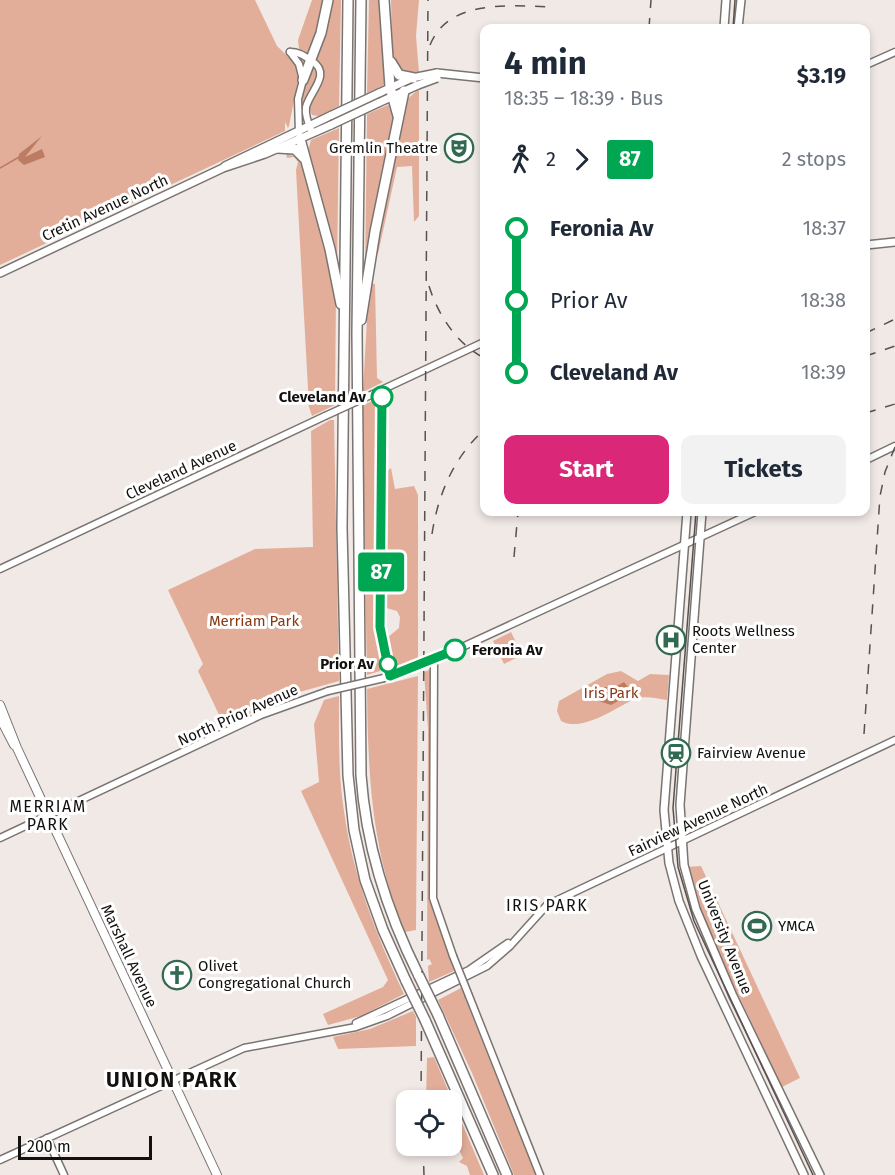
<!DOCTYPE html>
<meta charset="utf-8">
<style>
body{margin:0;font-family:"Fira Sans",sans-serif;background:#f2f2f3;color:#1f2937;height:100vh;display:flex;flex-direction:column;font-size:22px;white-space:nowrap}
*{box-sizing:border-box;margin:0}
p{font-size:20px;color:#747a83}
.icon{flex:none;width:33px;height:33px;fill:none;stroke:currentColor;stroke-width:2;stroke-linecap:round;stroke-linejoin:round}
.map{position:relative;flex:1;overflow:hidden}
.side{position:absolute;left:480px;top:24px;width:390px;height:492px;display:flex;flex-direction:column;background:#fff;border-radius:12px;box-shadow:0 3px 9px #0003}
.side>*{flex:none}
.badge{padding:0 12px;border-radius:4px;font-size:21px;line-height:39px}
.tools{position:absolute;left:396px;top:1090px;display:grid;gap:12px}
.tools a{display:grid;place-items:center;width:66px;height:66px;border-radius:12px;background:#fff;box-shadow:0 3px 9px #0003;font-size:30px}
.scale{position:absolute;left:18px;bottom:15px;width:134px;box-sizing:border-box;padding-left:6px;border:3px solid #131110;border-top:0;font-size:16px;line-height:21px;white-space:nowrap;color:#131110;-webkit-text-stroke:4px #fff;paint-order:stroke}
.map>.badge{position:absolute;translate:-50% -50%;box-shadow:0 0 0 3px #fff}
.legs{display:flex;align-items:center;gap:9px;height:66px;padding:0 24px;font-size:20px}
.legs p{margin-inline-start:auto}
.headline{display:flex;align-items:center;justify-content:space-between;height:102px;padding:0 24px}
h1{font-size:33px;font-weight:700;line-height:45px}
.primary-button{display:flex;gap:12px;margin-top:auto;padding:12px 24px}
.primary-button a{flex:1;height:69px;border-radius:12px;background:#db2777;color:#fff;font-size:24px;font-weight:700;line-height:69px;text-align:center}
.primary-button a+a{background:#f2f2f3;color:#1f2937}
ul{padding:0 24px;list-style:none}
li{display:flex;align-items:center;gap:21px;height:72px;font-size:22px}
li i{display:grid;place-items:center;width:9px;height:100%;margin:0 8px;background:currentColor}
li i::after{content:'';width:15px;height:15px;margin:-8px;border:4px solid;border-radius:50%;background:#fff}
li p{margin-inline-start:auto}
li:first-child i{background:linear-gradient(#0000 50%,currentColor 0)}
li:last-child i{background:linear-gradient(currentColor 50%,#0000 0)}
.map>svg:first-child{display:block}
.green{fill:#e3ae99}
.water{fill:#bc7c62}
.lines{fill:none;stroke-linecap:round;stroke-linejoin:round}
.stream{stroke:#bc7c62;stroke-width:1.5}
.tertiary-casing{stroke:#7a7471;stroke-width:9}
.secondary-casing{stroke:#7a7471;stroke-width:10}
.primary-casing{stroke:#7a7471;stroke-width:10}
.motorway-casing{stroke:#7a7471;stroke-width:12}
.tertiary{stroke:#fff;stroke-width:6}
.secondary{stroke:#fff;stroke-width:7}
.primary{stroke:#fff;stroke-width:8}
.motorway{stroke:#fff;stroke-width:9}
.tram{stroke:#565250;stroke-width:1.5}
.rail{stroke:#565250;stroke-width:1.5;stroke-dasharray:10 10;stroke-linecap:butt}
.tertiary-bridge-casing{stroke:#7a7471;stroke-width:9;stroke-linecap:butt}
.secondary-bridge-casing{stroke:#7a7471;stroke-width:10;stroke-linecap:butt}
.motorway-bridge-casing{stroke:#7a7471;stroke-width:12;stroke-linecap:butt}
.tertiary-bridge{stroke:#fff;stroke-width:6}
.secondary-bridge{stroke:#fff;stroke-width:7}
.motorway-bridge{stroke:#fff;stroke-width:9}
.line-1-casing{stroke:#fff;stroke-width:14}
.line-1{stroke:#00a651;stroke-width:9}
.stop-1-dot{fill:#fff;stroke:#00a651;stroke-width:3}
.labels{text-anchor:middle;stroke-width:6;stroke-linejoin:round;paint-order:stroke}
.poi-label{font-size:15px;fill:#131110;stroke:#fff;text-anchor:start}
.street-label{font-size:15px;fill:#131110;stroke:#fff}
.stop-label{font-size:15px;font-weight:bold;fill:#131110;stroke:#fff;text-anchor:end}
.park-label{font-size:15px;fill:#883914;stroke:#fff}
.neighbourhood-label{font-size:16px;letter-spacing:1.5px;fill:#131110;stroke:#fff}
.district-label{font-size:21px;font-weight:bold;letter-spacing:1.5px;fill:#131110;stroke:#fff}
</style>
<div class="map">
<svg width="895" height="1175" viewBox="0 0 895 1175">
<rect width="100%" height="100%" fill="#f0e9e6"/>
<g class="green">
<path d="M0,0H255L277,46L297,65L299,75L289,126L288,128L285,122V131L0,265Z"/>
<path d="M312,0H323L312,50L306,54L299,49L298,40Z"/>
<path d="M331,0H341L339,106L319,116L312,115L309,108C313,91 333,74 314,59Z"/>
<path d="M369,0H382L386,80L383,86L367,93Z"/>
<path d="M391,0H419L416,36L419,72L405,73L393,65C390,43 392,22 391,0Z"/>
<path d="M312,64C323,75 311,103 301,110L304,86Z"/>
<path d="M419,89V216L414,222L412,166L397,167L378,254L375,252L406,100Z"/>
<path d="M390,104L393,122L365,274L367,114Z"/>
<path d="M339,128L337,269L308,151L311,140Z"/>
<path d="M286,153L301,159L328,251L336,293L335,405L312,416L309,407L296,170L298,162L294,157L287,158Z"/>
<path d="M369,283L375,284L377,378L383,382L363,392Z"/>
<path d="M374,400L378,405L377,634L384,665L380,671L367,675L362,406Z"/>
<path d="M330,420H334L339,681L296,693L224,725L198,671L203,664L168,590L255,549L313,547L311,431Z"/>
<path d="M391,468L395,489L414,486L418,495V661L396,667L391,663L387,638L399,628L400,617L397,611L386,608L387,571L384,569L385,473Z"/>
<path d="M511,632L522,655L504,664L493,641Z"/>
<path d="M432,669L430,898L454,971L429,982L428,966L432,964L429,959L427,960L428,729L424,672Z"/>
<path d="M621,671L638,681L650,674L669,675L667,700C658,699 644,695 635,699C616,707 583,733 561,721L557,711L559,701L607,674Z"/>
<path d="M418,676L416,930L405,932C371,851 368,775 367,689Z"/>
<path d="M339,696C339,734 338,773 344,811C353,877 376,934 404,994L361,1016L328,1025L323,1014L383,987L388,980L301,791L319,782L314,724L324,700Z"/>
<path d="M701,866L800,1078L782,1087L705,925L687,867Z"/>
<path d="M461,988L536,1175H514L472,1073L438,1000Z"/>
<path d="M413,1011L416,1017V1046L338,1049L333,1037L370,1029Z"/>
<path d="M434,1057L484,1175H470L467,1166L459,1162L463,1158L452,1135V1101H426L427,1058Z"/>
</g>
<g class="water">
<path d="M42,136L25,157L42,149L45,157L24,165L18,160L19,154Z"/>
<path d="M624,682L629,688V695L611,705L596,700L595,692L600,687H615Z"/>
</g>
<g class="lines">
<path class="stream" d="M0,168L19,157"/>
<g class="tertiary-casing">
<g id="tertiary">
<path d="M290,52C299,52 304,56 312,61C332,74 310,91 306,107C305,114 308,123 311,130"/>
<path d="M290,52L299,64L303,80L298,99L299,133"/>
<path d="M866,65L895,52"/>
<path d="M373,394L484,342"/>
<path d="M866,460L895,446"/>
<path d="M0,569L325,416"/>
<path d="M434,660L433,898L453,956"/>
<path d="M384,678L434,660L755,512"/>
<path d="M0,838L261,715L328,691"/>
<path d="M469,996L540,1175"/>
<path d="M356,1023L469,970L508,943"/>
<path d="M47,1138L64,1175"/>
<path d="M0,1160L244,1048L356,1027L387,1016L487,966L510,946L547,905L895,740"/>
</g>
</g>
<g class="secondary-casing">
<g id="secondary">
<path d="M724,28L726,0"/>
<path d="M738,28L741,0"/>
<path d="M437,73L484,78"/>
<path d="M379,93L412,78"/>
<path d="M378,103L418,85"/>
<path d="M225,166L332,115"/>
<path d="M866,245L895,242"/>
<path d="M0,273L223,168L265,154L331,125"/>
<path d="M687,512L664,810L669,863L679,901L701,956L804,1175"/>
<path d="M702,512L680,805L684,865L696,909L733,996L820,1175"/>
</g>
</g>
<g class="primary-casing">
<g id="primary">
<path d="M0,705L17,748L217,1175"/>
<path d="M0,718L14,745"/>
</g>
</g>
<g class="motorway-casing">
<g id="motorway">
<path d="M348,0L342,528L348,775L354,830L365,880L383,930L406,981"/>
<path d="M361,0L357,334L361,775C366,847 387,912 419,976"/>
<path d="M384,0L390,87L398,116"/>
<path d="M391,62L399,75L414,78"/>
<path d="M303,80L321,33L328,0"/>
<path d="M300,139L330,249L341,304"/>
<path d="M277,148L295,149L304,158"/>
<path d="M361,320L375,232L404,91"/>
<path d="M438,1015L507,1175"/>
<path d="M425,1020L493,1175"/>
</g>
</g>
<use href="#tertiary" class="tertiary"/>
<use href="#secondary" class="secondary"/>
<use href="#primary" class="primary"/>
<use href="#motorway" class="motorway"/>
<g class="tram">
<path d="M733,28L735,0"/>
<path d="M696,512L673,808L678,867L694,921L813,1175"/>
</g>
<g class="rail">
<path d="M649,28L651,0"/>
<path d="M430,45C448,0 507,5 552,7"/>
<path d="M429,286C438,315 457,344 484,358"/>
<path d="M866,333L895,319"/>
<path d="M866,356L895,346"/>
<path d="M866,413L895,404"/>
<path d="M432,534C438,494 454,457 484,430"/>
<path d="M514,557L518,512"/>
<path d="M864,734L880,496L885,472L895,447"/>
<path d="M421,1101L428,0"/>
<path d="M423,1146L424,1175"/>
</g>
<g class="tertiary-bridge-casing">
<g id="tertiary-bridge">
<path d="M325,416L373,394"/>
<path d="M328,691L384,678"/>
<path d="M453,956L469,996"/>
</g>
</g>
<g class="secondary-bridge-casing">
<g id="secondary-bridge">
<path d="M417,77L437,73"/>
<path d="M418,85L437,78"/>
<path d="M332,115L379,93"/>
<path d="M331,125L378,103"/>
</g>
</g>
<g class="motorway-bridge-casing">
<g id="motorway-bridge">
<path d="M419,976L438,1015"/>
<path d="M406,981L425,1020"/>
</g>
</g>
<use href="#tertiary-bridge" class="tertiary-bridge"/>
<use href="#secondary-bridge" class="secondary-bridge"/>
<use href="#motorway-bridge" class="motorway-bridge"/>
</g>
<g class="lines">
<g class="line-1-casing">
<path id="line-1" d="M382,397L380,627L390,676L455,650"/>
</g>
<use href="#line-1" class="line-1"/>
</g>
<defs>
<g id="theatre-ring" transform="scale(1.5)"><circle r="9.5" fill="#fff" stroke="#316951" stroke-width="1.5"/><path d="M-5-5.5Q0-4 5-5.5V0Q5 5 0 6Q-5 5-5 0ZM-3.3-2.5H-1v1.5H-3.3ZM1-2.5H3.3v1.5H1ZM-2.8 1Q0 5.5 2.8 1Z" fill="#316951"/></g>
<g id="hospital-ring" transform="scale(1.5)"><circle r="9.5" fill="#fff" stroke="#316951" stroke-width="1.5"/><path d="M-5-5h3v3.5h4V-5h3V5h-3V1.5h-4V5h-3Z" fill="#316951"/></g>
<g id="station-ring" transform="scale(1.5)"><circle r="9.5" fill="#fff" stroke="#316951" stroke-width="1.5"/><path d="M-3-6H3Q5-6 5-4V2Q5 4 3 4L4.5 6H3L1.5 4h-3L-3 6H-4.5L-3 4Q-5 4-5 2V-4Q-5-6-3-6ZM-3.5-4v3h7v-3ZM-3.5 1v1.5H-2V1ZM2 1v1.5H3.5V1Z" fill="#316951"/></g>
<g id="stadium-ring" transform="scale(1.5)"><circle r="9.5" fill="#fff" stroke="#316951" stroke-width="1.5"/><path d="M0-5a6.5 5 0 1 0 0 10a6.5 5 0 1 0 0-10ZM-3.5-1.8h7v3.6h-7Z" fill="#316951"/></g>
<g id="church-ring" transform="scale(1.5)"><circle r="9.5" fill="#fff" stroke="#316951" stroke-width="1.5"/><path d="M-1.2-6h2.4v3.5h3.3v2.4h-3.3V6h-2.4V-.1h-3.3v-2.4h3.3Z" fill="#316951"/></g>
</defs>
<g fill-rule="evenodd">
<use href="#theatre-ring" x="459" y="148"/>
<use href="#hospital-ring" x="671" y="640"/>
<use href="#station-ring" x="676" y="753"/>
<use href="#stadium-ring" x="757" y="926"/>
<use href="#church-ring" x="177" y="975"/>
</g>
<g class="stop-1-dot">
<circle cx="382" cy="397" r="10"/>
<circle cx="455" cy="650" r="10"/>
<circle cx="388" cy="664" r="8"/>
</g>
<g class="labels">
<g class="poi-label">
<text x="438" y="153" text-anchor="end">Gremlin Theatre</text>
<text x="692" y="636">Roots Wellness<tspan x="692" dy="17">Center</tspan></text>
<text x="697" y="758">Fairview Avenue</text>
<text x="778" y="931">YMCA</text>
<text x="198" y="971">Olivet<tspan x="198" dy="17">Congregational Church</tspan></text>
</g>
<g class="street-label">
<text transform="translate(105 208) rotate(-25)" y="5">Cretin Avenue North</text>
<text transform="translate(181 470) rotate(-25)" y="5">Cleveland Avenue</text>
<text transform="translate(238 715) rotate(-24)" y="5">North Prior Avenue</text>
<text transform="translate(698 820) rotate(-25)" y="5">Fairview Avenue North</text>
<text transform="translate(725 937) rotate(68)" y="5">University Avenue</text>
<text transform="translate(129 956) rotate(65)" y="5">Marshall Avenue</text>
</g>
<g class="stop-label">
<text x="366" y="402">Cleveland Av</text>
<text x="472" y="655" text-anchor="start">Feronia Av</text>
<text x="374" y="669">Prior Av</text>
</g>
<g class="park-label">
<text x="254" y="626">Merriam Park</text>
<text x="611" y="698">Iris Park</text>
</g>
<g class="neighbourhood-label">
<text x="48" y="812">MERRIAM<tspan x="48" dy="18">PARK</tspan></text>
<text x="547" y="911">IRIS PARK</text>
</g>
<g class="district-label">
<text x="172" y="1087">UNION PARK</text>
</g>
</g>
</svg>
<div class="tools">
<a><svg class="icon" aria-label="locate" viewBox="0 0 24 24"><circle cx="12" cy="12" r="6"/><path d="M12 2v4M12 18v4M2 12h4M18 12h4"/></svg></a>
</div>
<div class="scale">200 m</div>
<b class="badge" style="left:381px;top:572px;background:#00a651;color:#fff">87</b>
<section class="side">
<div class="headline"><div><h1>4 min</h1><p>18:35 – 18:39 · Bus</p></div><b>$3.19</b></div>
<div class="legs"><svg class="icon" aria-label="walk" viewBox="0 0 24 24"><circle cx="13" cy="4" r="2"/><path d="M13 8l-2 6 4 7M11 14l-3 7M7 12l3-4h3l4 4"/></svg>2<svg class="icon" aria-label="forward" viewBox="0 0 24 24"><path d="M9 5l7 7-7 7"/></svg><b class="badge" style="background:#00a651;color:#fff">87</b><p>2 stops</p></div>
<ul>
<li><i style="color:#00a651"></i><b>Feronia Av</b><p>18:37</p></li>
<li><i style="color:#00a651"></i><span>Prior Av</span><p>18:38</p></li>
<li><i style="color:#00a651"></i><b>Cleveland Av</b><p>18:39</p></li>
</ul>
<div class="primary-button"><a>Start</a><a>Tickets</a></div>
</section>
</div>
